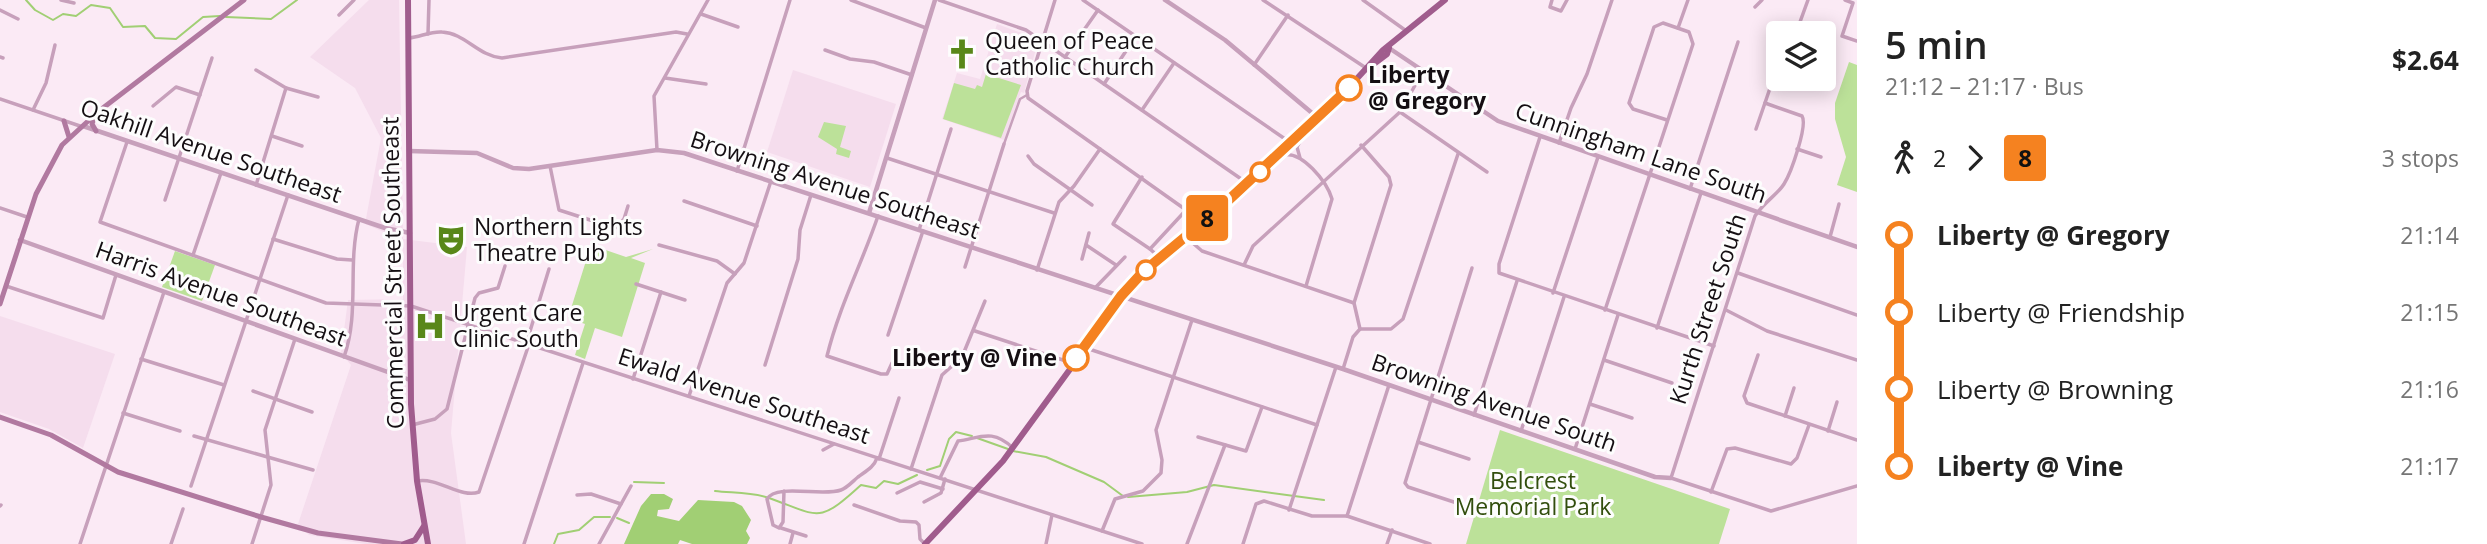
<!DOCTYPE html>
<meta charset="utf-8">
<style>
body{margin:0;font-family:"Open Sans",sans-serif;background:#f2f2f2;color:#222;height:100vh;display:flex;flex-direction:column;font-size:26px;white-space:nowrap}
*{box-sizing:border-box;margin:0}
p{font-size:23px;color:#767676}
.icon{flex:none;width:38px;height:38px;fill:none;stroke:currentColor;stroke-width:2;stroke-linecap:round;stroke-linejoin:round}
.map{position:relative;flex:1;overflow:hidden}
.side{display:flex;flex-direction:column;background:#fff;width:630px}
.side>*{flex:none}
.badge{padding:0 14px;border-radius:5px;font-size:24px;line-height:46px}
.fabs{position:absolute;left:1766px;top:21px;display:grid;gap:14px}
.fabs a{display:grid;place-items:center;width:70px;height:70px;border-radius:7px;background:#fff;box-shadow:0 4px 18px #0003;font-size:35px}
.map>.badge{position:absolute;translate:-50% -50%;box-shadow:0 0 0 4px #fff}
.legs{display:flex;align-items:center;gap:10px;height:77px;padding:0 28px;font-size:23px}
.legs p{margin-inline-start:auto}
.head{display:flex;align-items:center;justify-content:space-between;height:119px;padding:0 28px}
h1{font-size:38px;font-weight:600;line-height:52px}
ul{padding:0 28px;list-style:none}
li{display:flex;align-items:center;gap:24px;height:77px;font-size:26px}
li i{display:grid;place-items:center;width:10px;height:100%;margin:0 9px;background:currentColor}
li i::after{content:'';width:18px;height:18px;margin:-9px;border:5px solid;border-radius:50%;background:#fff}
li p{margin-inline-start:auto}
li:first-child i{background:linear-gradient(#0000 50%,currentColor 0)}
li:last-child i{background:linear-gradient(currentColor 50%,#0000 0)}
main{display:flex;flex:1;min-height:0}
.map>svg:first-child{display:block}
.built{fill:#f5dded}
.green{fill:#bce199}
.water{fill:#a1cf74}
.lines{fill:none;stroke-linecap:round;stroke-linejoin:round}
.stream{stroke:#a1cf74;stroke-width:2}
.pedestrian{stroke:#c7a0bb;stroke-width:2.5}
.minor{stroke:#c7a0bb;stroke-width:3.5}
.tertiary{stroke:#c7a0bb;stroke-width:4.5}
.secondary{stroke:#b179a0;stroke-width:5}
.primary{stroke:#a05c8d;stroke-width:6}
.line-1-casing{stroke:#fff;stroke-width:16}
.line-1{stroke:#f58220;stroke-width:10}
.stop-1-dot{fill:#fff;stroke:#f58220;stroke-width:3.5}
.labels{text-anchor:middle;stroke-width:6;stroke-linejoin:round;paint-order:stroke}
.poi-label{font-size:23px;fill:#140e12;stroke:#fdfdfd;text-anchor:start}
.stop-label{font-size:23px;font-weight:bold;fill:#140e12;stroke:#fdfdfd;text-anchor:start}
.street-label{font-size:23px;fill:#140e12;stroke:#fdfdfd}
.park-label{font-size:23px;fill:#324e0d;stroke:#fdfdfd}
</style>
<main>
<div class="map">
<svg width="1857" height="544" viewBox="0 0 1857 544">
<rect width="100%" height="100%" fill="#fbeaf5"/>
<g class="built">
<path d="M369,0H399L403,239L467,247L451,433L466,544H366L309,535L298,524L351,365L341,353L348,300L403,299V240L365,224L381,138L355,88L310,57Z"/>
<path d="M997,24L1027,35L1037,45L1024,93L1021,92L1004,140L942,119L957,73L980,79Z"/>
<path d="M793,70L896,104L870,187L767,152Z"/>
<path d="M0,316L115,354L83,448L49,429L0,412Z"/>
</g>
<g class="green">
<path d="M1849,62L1857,65V192L1837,185L1846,157L1835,119V103Z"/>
<path d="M986,74L1021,85L1001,138L943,119L954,83L975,89L977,85L982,87Z"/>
<path d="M824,122L846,126L840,147L851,151L849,158L836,154L837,149L818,137Z"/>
<path d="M591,245L626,257L653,249L631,258L645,263L622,337L595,328L585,359L575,355L585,324L568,318Z"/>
<path d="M175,251L215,265L202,301L162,287Z"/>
<path d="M1500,430L1730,509L1719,544H1466Z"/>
</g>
<path class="water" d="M651,494H664L673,499L669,509L658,510L657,516L679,521L698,500L734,502L742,506L751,520L746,531L750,538L747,544H692L680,540L678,544H624L641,506Z"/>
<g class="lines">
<g class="stream">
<path d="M26,0L35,10L53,20L63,14L76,16L91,5L110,8L123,27L145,26L155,38L176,39L203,17L220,16"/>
<path d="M226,17L271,19L297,0"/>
<path d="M977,438L1008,449"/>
<path d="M1013,451L1046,457L1104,482L1123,496"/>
<path d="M927,470L940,466L949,439L956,432L972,436"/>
<path d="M634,482L664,483"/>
<path d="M715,491C732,493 753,492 769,498C820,516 817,525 861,485L876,488L884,481L898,484L917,475"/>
<path d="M1128,497L1187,492L1214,485L1324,500"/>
<path d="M617,518L629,523"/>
<path d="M554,544L558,534L579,530L594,517H610"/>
</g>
<path class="pedestrian" d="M1004,144L1020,99L1027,95"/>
<g class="minor">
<path d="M61,0L74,3"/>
<path d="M851,0L926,28"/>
<path d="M939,0L1026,30L1247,183"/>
<path d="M1055,0L1027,91L1028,98L1203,222"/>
<path d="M1083,0L1291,143"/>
<path d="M1263,0L1366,68"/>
<path d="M1363,0L1405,30"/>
<path d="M1552,0L1550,7L1561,11L1567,0"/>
<path d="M1845,0L1853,3L1842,36L1857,41"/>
<path d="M1755,7L1762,0"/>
<path d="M0,10L18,19"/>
<path d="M701,14L738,27"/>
<path d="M339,15L354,0"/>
<path d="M1800,22L1808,0"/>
<path d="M1678,28L1688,0"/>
<path d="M428,34L429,0"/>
<path d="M409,38C420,37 431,31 442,32C465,33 478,56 502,58L676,32L687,34"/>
<path d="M825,50L850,59L874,62L912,75"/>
<path d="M0,57L3,58"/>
<path d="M1065,57L1098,10"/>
<path d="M1254,65L1288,15"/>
<path d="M256,70L286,88L318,97"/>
<path d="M665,78L706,84"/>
<path d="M1104,84L1136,36"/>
<path d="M0,99L80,126"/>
<path d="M1765,103L1802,116C1808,125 1791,173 1784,184C1778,194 1764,202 1755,216L1671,478L1771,511L1857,486"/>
<path d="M153,106L176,87L200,95"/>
<path d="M33,110L46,83L55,45"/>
<path d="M1142,110L1174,63"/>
<path d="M1400,112L1487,172"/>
<path d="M1756,129L1778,65"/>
<path d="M272,136L302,146"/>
<path d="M1540,137L1499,264V273L1714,346"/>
<path d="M127,142L100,222L326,303L411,306L1142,544"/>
<path d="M1559,143L1571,108L1587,74L1612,0"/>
<path d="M1797,149L1821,157"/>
<path d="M657,150L654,96L708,0"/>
<path d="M1282,155C1302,150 1327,182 1332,199L1306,286"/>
<path d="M1028,156L1034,164L1092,205"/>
<path d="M887,158L1054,213"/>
<path d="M1300,158L1297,147L1306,131"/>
<path d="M550,166L559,210L615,228L624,219L628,206"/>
<path d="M737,171L790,0"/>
<path d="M1142,177L1113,224L1150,249L1187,209"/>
<path d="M256,185L286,88"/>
<path d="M1690,189L1738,42"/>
<path d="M165,200L212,58"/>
<path d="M684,201L757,226"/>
<path d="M0,208L27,217"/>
<path d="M878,216C862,263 839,307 827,356L881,374H887L892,363"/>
<path d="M919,230L951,129"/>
<path d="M1830,237L1839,204"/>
<path d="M1187,238L1202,251L1354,303"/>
<path d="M273,239L337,259L352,260"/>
<path d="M659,245L717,261L735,274"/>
<path d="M1086,245L1116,265"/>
<path d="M1150,249L1159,257"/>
<path d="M193,255L221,173"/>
<path d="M1082,259L1089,233"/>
<path d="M1244,265L1253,246L1400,112L1422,73"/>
<path d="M965,267L1004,144"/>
<path d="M1037,270L1059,202L1074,186L1100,149"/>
<path d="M1738,273L1857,315"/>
<path d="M636,284L685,300"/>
<path d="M6,286L103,318L116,275"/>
<path d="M1095,288L1125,257"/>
<path d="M1553,293L1598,157"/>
<path d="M1605,310L1693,44L1689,32L1663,23L1654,27L1629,103L1633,109L1667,120"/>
<path d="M1726,310L1767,331L1857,360"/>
<path d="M1657,328L1701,193"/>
<path d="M1360,329H1391L1403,319L1458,154"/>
<path d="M975,331L1072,363"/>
<path d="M888,335L923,231"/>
<path d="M1086,348L1317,425"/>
<path d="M1758,355L1744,396L1747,403L1857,440"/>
<path d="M344,357C360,312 347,265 359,219"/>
<path d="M141,359L224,385"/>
<path d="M1604,360L1672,383"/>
<path d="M765,365L798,259L800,230L811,195"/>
<path d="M1343,369L1353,337L1360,329L1354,303L1391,185L1389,177L1361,145"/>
<path d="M633,379L661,292"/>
<path d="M253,391L312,412"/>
<path d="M689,396L727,283L744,263L771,181"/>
<path d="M1590,404L1632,418"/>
<path d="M123,413L180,431"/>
<path d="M1474,415L1517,281"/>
<path d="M1785,416L1794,388"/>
<path d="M412,425L435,419L447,409L475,298L479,293L498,288L505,266"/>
<path d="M1521,431L1564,297"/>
<path d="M1828,431L1837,402"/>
<path d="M194,436L313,470"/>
<path d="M1198,437L1246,451L1262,407"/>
<path d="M1418,442L1469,459"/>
<path d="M1575,449L1618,315"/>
<path d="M823,450L834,444"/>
<path d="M879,459L899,398"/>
<path d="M911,469L942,375L962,357L985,301"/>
<path d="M940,478L958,441C980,438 992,428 1013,448"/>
<path d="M417,481C438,477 461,499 479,492L528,347L527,341L549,269"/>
<path d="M191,486L288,195"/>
<path d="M784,491L783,522L779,528L773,525L767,499C777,483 822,497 841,490C847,488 853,481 858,477C866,471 874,467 877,458"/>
<path d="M1711,492L1727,449L1735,448L1791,464L1797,458L1809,425"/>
<path d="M897,493L920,482L943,489"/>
<path d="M577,495L591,494L621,504"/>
<path d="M924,502L941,493L945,479"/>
<path d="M1460,504L1408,487L1405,483L1472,268"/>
<path d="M854,505L900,521L916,522L919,525L920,539L925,544"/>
<path d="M0,506L1,505"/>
<path d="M1289,510L1336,367"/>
<path d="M1347,516L1389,385"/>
<path d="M781,528L806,536"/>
<path d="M1102,531L1115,499L1143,491L1161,473L1162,460L1156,430L1192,320"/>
<path d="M80,544L164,292"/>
<path d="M171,544L183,509"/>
<path d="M252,544L271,485L265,430L295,339"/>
<path d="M524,544L583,363"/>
<path d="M599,544L631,486"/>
<path d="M790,544L793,533"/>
<path d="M1046,544L1052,515"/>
<path d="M1187,544L1225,445"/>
<path d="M1243,544L1256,504L1264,501L1312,516H1347L1430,544"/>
<path d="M1387,544L1392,530"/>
</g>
<g class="tertiary">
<path d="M1165,0L1225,40L1318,118"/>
<path d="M1389,48L1498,121L1857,247"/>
<path d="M83,126L385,228L410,233"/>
<path d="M409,151L477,153L513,168L529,169L657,150L684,153L1343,369L1655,477L1671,478"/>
<path d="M869,213L935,0"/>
<path d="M20,240L410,380"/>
</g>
<g class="secondary">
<path d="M95,115L92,124L96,131"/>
<path d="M64,121L69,137"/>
<path d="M0,304L36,194L62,145L99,111L244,0"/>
<path d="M0,417L51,435L118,472L261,517L318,533L402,544"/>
</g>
<g class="primary">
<path d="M408,0L411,404L417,481L428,544"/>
<path d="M1367,69L1387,54L1389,48"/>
<path d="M404,544L415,540L424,526"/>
<path d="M925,544L1003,461L1133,283L1276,158L1342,95L1383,50L1445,0"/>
</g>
</g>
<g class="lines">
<g class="line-1-casing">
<path id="line-1" d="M1076,358L1121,296L1143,272L1220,208L1349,88"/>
</g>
<use href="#line-1" class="line-1"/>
</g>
<defs>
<g id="church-bare" transform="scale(2.415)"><path d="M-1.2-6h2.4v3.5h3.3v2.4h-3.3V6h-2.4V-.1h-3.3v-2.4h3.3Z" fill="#598719" stroke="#fdfdfd" stroke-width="2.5" paint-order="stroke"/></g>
<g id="theatre-bare" transform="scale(2.415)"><path d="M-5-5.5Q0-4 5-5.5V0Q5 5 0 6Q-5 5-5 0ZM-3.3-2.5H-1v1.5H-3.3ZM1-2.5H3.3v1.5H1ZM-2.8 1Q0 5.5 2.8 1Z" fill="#598719" stroke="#fdfdfd" stroke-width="2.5" paint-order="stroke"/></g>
<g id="hospital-bare" transform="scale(2.415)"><path d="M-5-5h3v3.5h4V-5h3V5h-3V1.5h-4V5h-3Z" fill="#598719" stroke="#fdfdfd" stroke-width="2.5" paint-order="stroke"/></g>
</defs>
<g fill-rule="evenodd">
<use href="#church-bare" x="962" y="54"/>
<use href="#theatre-bare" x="451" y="240"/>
<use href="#hospital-bare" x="430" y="326"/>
</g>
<g class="stop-1-dot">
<circle cx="1349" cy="88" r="12"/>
<circle cx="1260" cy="172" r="9"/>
<circle cx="1146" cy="270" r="9"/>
<circle cx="1076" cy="358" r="12"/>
</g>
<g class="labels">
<g class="poi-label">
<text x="985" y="49">Queen of Peace<tspan x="985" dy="26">Catholic Church</tspan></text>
<text x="474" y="235">Northern Lights<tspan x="474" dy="26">Theatre Pub</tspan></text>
<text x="453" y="321">Urgent Care<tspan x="453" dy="26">Clinic South</tspan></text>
</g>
<g class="stop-label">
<text x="1368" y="83">Liberty<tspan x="1368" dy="26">@ Gregory</tspan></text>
<text x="1057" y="366" text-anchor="end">Liberty @ Vine</text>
</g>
<g class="street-label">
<text transform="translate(211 151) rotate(19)" y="8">Oakhill Avenue Southeast</text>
<text transform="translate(1641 153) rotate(19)" y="8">Cunningham Lane South</text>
<text transform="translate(835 185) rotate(18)" y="8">Browning Avenue Southeast</text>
<text transform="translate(393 273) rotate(-91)" y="8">Commercial Street Southeast</text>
<text transform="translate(221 294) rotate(20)" y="8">Harris Avenue Southeast</text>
<text transform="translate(1708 309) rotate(-72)" y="8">Kurth Street South</text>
<text transform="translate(744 396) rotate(18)" y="8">Ewald Avenue Southeast</text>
<text transform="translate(1494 403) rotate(19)" y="8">Browning Avenue South</text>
</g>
<g class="park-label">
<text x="1533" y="489">Belcrest<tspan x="1533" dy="26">Memorial Park</tspan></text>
</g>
</g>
</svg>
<div class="fabs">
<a><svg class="icon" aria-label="layers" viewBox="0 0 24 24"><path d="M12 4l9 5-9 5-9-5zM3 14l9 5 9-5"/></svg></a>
</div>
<b class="badge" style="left:1207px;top:218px;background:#f58220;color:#111">8</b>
</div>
<section class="side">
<div class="head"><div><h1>5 min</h1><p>21:12 – 21:17 · Bus</p></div><b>$2.64</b></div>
<div class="legs"><svg class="icon" aria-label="walk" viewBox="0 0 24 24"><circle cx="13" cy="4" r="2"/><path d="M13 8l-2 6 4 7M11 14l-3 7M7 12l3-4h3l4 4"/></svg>2<svg class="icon" aria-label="forward" viewBox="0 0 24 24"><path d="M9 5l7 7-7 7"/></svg><b class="badge" style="background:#f58220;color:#111">8</b><p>3 stops</p></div>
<ul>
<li><i style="color:#f58220"></i><b>Liberty @ Gregory</b><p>21:14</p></li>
<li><i style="color:#f58220"></i><span>Liberty @ Friendship</span><p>21:15</p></li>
<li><i style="color:#f58220"></i><span>Liberty @ Browning</span><p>21:16</p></li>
<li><i style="color:#f58220"></i><b>Liberty @ Vine</b><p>21:17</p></li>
</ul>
</section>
</main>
